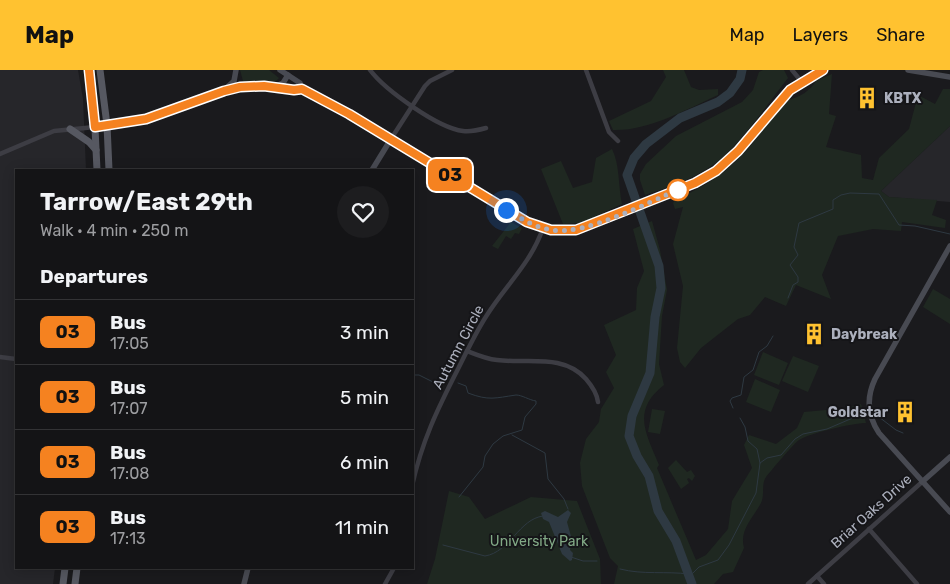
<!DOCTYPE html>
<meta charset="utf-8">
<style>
body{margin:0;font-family:Rubik,sans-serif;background:#1d1d1f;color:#f1f3f6;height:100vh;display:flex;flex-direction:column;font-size:19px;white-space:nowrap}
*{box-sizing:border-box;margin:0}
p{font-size:16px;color:#9d9ea1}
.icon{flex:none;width:28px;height:28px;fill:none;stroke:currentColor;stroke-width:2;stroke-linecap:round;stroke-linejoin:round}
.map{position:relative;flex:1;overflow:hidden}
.details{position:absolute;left:15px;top:99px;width:399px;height:400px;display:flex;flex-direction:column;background:#141416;border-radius:0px;box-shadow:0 2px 12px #0003,0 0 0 1px #333335}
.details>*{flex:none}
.badge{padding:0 10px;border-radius:8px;font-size:18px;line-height:32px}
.you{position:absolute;width:25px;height:25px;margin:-12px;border:4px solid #fff;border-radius:50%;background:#1a73e8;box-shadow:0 0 0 8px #1a73e833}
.map>.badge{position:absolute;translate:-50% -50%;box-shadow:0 0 0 2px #fff}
h2{padding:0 25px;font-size:19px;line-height:45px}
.round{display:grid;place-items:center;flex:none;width:52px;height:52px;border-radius:26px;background:#1d1d1f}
.summary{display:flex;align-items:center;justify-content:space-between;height:85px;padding:0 25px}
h1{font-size:24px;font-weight:700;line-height:38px}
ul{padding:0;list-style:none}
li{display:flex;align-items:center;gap:15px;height:65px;padding:0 25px;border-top:1px solid #333335}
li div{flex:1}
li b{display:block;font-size:19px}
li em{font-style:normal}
li .badge{min-width:55px;font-weight:700;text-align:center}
header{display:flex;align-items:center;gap:30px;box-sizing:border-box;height:70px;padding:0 25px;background:#ffc230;color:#111}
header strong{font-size:24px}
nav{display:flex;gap:28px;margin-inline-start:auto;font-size:18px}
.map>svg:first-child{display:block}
.built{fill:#26262a}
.green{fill:#1f2821}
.water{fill:#2e3942}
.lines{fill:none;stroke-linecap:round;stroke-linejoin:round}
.stream{stroke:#2e3942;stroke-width:1}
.river{stroke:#2e3942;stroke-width:9}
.street{stroke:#3d3d44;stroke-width:4.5}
.secondary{stroke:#484a52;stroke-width:5.5}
.primary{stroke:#565861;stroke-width:7}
.line-casing{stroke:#fff;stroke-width:11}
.line{stroke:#f58220;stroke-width:8}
.walk{stroke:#acb0bd;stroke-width:5;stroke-dasharray:0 9}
.stop-dot{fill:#fff;stroke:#f58220;stroke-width:2.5}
.labels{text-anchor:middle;stroke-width:4;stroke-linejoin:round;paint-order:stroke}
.poi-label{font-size:14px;font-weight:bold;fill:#acb0bd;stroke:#151518;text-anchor:start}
.street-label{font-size:14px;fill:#acb0bd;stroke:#151518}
.park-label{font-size:14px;fill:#82a986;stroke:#151518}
</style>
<header>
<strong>Map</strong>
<nav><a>Map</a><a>Layers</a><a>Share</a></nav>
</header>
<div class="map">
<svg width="950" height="514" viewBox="0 0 950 514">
<rect width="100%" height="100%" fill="#1a1a1d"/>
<g class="built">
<path d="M0,0H78L83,29L86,100H16V498H55L53,514H0Z"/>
<path d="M950,56V132L889,127L881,121Z"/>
</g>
<g class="green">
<path d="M240,0H269L279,8L276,11H243Z"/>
<path d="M663,0H684L691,17L699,20L718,19V25C685,40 649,61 613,60L609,51L651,31L666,7Z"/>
<path d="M763,0H784L788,8C769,32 746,66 724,86C702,106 673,116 645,125L640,110V104L646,94L676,66L742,32L753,20L759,2Z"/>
<path d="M832,4L829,44L836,46L826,77L861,85L862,108L873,110L879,88L909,59L918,25L935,34L943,19H950V56L881,121L889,127L937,130L932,145L946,150L945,158L902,152L901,161L873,159L838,166L822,205L831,229L796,215L786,236L765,227L750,245L738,249L701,278L685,298L680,292L677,278L683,216L673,174L683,137L675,139L673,133L676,129C701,119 724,104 743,84C759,67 771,47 788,30C800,27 810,21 816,11Z"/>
<path d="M612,79C620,95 618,116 622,134L581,153L563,154L541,99L561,91L573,118L592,112L596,88Z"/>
<path d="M652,151L660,180L667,220L662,246L659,294L664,315C631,341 646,363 659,395L657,398L696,490L706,485L728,459L732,431L752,398L744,375L749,365L776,374L797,358L804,342L847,338L861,334L866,353C853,353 810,363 799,370C795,372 770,402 766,407C761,414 765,425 761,433C753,448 739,460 744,478L733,502L723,504L714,514H614L618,496L610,488L582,416L580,393L586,369L599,352L601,339L614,318L606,302L616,285L604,255L636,240L637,218L644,201L633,159Z"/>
<path d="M511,152L522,158L519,164L515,163L511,169L506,166L498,179L492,176Z"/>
<path d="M933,219L950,229V254L923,237Z"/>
<path d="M763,282L788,293L779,315L754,305Z"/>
<path d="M793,286L819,296L808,322L782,311Z"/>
<path d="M755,309L780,320L771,342L746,332Z"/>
<path d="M652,339L665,341L660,364L648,362Z"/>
<path d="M676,390L687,402L691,400L695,406L692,411L689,408L687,409L689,413L681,419L668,398Z"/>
<path d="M449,421L469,427L485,449L531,427L577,431L600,489L601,514H427L435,489Z"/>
</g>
<path class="water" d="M568,440L571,443L567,452L572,470L570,480L573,483L572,490L570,491L562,484L549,452L543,449L541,443L545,441L558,447Z"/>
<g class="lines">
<g class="stream">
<path d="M788,228L793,215L798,212V207L790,195L798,185L794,177L799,153L833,139V130L841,125L850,123L879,124L899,155L915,156L950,164"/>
<path d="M412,305H419L435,313L449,309"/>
<path d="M458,313L466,316L468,323C489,331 495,328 516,325C522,325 529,330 536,331V334L525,347L522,360L503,366L493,374L485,386L483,397L459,427"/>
<path d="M733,338L730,331L732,328L741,325L744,307L753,300L759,282L767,276L773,266"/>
<path d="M875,344L896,360L903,363"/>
<path d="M740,348L745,357L748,371L757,379L760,393"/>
<path d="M512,365L545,383L548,409L564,429L568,439"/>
<path d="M443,475L485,486C510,482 519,449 543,446"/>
<path d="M571,487L583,491H597"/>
<path d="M620,499C643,505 666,501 689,504"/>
<path d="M690,506L699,497L718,490L729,475L756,423L760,393L767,388L781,385L795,369L803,364L827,359L862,344"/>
</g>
<path class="river" d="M692,514L676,471L658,441L649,406L637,386L629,366L632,346L650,303L655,247L661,218L659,196L627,105L634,88L646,74L680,48L718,32L730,23L740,9L742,0"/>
<g class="street">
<path d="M370,0C385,20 438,58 463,61C471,62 479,60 486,58"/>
<path d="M586,0L609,62L618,71"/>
<path d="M792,0L801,11"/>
<path d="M391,69L425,16L430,11L452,0"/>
<path d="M0,84L54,61L95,57"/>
<path d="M467,281C477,285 486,289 497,290C527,294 563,283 586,309C592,316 597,323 598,332"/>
<path d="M0,287L16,289"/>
<path d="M412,416C422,371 437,340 458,299C467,281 476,262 487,245C506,215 531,193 543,158"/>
<path d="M869,459L917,514"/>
<path d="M817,506L824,514"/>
<path d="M385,514L394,498"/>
<path d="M808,514L922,412"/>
</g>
<g class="secondary">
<path d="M280,0L300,13L302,19L349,44L527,152L551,160H576L695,113L716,101L738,81L789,20L823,0"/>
<path d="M908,0L950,7"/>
<path d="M276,16L283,13L288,5"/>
<path d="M225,19L234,11L236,0"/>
<path d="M95,57L146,49L223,21L240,17L264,15L294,20L302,19"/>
<path d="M372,100L391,69"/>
<path d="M950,176L875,309C866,328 867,345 879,363L950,442"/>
<path d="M922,412L950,387"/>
<path d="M244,514L248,498"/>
</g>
<g class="primary">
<path d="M89,0L94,37L97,100"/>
<path d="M100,0L107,55L109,100"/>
<path d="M70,59L89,72L96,80"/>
<path d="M63,514L65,498"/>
<path d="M75,514L77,498"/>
</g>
</g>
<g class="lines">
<g class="line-casing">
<path id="line" d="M89,0L95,57L146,49L224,21L240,17L264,16L294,20L302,19L349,44L527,152L551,160H576L695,113L716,101L738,81L790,20L823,0"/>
</g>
<use href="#line" class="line"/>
<path class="walk" d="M506,140C521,148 535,158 552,160C584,166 649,132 680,119L678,120"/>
</g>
<defs>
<g id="building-bare" transform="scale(1.725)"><path d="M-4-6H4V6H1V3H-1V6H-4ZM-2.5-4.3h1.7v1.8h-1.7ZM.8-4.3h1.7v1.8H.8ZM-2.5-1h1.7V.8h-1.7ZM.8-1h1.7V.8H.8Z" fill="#ffc230" stroke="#151518" stroke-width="2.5" paint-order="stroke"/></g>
</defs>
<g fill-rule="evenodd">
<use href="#building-bare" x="867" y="28"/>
<use href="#building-bare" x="814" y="264"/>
<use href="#building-bare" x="905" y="342"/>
</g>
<circle class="stop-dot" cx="678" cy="120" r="10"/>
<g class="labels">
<g class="poi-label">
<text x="884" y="33">KBTX</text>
<text x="831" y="269">Daybreak</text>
<text x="888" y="347" text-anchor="end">Goldstar</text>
</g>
<g class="street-label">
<text transform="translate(458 277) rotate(-62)" y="5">Autumn Circle</text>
<text transform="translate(871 441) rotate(-42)" y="5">Briar Oaks Drive</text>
</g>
<g class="park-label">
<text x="539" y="476">University Park</text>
</g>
</g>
</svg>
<div class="you" style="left:506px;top:140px"></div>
<b class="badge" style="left:450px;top:105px;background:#f58220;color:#111">03</b>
<section class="details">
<div class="summary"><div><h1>Tarrow/East 29th</h1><p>Walk · 4 min · 250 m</p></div><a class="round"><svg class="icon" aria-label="heart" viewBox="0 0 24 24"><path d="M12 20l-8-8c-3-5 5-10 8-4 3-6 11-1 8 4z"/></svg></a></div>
<h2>Departures</h2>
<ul>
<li><span class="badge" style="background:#f58220;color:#111">03</span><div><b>Bus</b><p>17:05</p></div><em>3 min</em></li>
<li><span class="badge" style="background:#f58220;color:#111">03</span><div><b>Bus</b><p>17:07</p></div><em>5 min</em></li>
<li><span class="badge" style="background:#f58220;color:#111">03</span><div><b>Bus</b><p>17:08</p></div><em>6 min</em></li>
<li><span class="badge" style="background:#f58220;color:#111">03</span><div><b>Bus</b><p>17:13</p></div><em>11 min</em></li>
</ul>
</section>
</div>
